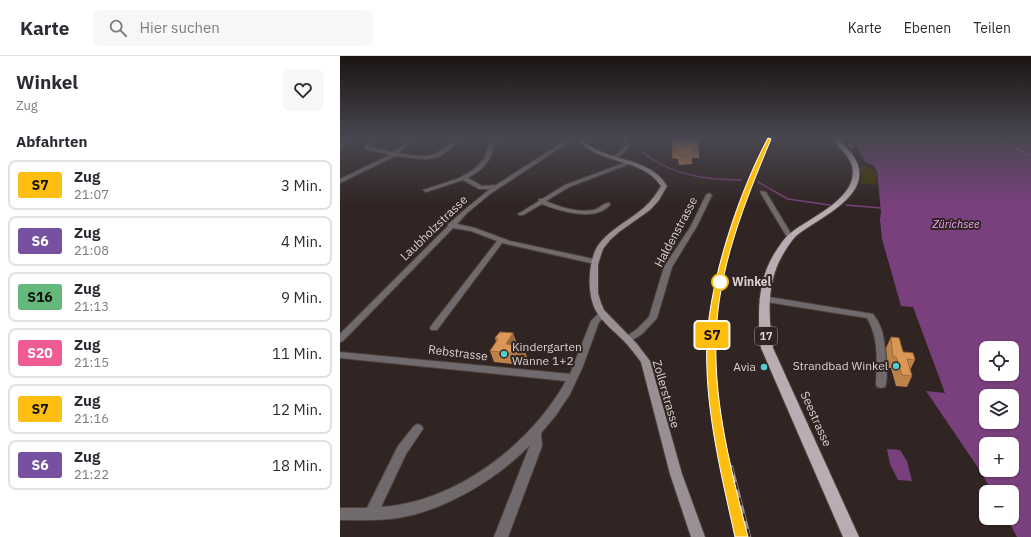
<!DOCTYPE html>
<html lang="de">
<meta charset="utf-8">
<style>
body{margin:0;font-family:"IBM Plex Sans",sans-serif;background:#f7f7f7;color:#2b2b33;height:100vh;display:flex;flex-direction:column;font-size:15px;white-space:nowrap}
*{box-sizing:border-box;margin:0}
p{font-size:13px;color:#7c7c81}
.icon{flex:none;width:22px;height:22px;fill:none;stroke:currentColor;stroke-width:2;stroke-linecap:round;stroke-linejoin:round}
.map{position:relative;flex:1;overflow:hidden}
.panel{display:flex;flex-direction:column;background:#fff;width:340px}
.panel>*{flex:none}
.badge{padding:0 8px;border-radius:3px;font-size:14px;line-height:26px}
.fabs{position:absolute;left:639px;top:285px;display:grid;gap:8px}
.fabs a{display:grid;place-items:center;width:40px;height:40px;border-radius:8px;background:#fff;box-shadow:0 1px 3px #0004;font-size:20px}
.map>.badge{position:absolute;translate:-50% -50%;box-shadow:0 0 0 2px #fff}
h2{padding:0 16px;font-size:15px;line-height:36px}
.round{display:grid;place-items:center;flex:none;width:42px;height:42px;border-radius:8px;background:#f7f7f7}
.head{display:flex;align-items:center;justify-content:space-between;height:68px;padding:0 16px}
h1{font-size:19px;font-weight:800;line-height:30px}
ul{padding:0;list-style:none}
li{display:flex;align-items:center;gap:12px;height:50px;margin:0 8px 6px;padding:0 8px;border:2px solid #e1e1e2;border-radius:8px}
li div{flex:1}
li b{display:block;font-size:15px}
li em{font-style:normal}
li .badge{min-width:44px;font-weight:700;text-align:center}
header{display:flex;align-items:center;gap:24px;box-sizing:border-box;height:56px;padding:0 20px;background:#fff;border-bottom:1px solid #e1e1e2}
header strong{font-size:19px}
nav{display:flex;gap:22px;margin-inline-start:auto;font-size:14px}
.search{width:280px;height:36px;background:#f7f7f7;display:flex;align-items:center;gap:10px;box-sizing:border-box;padding:0 14px;border-radius:8px;color:#7c7c81;font-size:15px}
main{display:flex;flex:1;min-height:0}
.map>svg:first-child{display:block}
.green{fill:#433700}
.water{fill:#7a407d;fill-rule:evenodd}
.lines{fill:none;stroke-linecap:round;stroke-linejoin:round}
.stream{stroke:#7a407d;stroke-width:1.5}
.ferry{stroke:#f7a4fb;stroke-width:1;stroke-dasharray:3 2.5;stroke-linecap:butt}
.street-casing{stroke:#4c413f;stroke-width:2}
.secondary-casing{stroke:#4c413f;stroke-width:2}
.primary-casing{stroke:#4c413f;stroke-width:2}
.street{fill:#716a6c;fill-rule:evenodd}
.secondary{fill:#9a9093;fill-rule:evenodd}
.primary{fill:#baadb1;fill-rule:evenodd}
.rail-far2-casing{stroke:#978c8b;stroke-width:2.5}
.rail-far1-casing{stroke:#978c8b;stroke-width:3.5}
.rail-casing{stroke:#978c8b;stroke-width:4.5}
.rail-far2{stroke:#312523;stroke-width:1.5;stroke-dasharray:4;stroke-linecap:butt}
.rail-far1{stroke:#312523;stroke-width:2;stroke-dasharray:6;stroke-linecap:butt}
.rail{stroke:#312523;stroke-width:3;stroke-dasharray:8;stroke-linecap:butt}
.wall{fill:#bd824a}
.shaded-wall{fill:#9a6a3c}
.building{fill:#dc9756;stroke:#9a6a3c}
.line{fill:#febe10;stroke:#fff}
.stop-dot{fill:#fff;stroke:#febe10;stroke-width:2}
.poi-dot{fill:#53cdca;stroke:#312523;stroke-width:1.5}
.labels{text-anchor:middle;stroke-width:4;stroke-linejoin:round;paint-order:stroke}
.far-water-label{font-size:11px;font-style:italic;fill:#f7a4fb;stroke:#312523}
.shield{fill:#312523;stroke:#a79d9c;stroke-width:1}
.shield-label{font-size:11px;font-weight:bold;fill:#dad1d0}
.street-label{font-size:12px;fill:#dad1d0;stroke:#312523}
.stop-label{font-size:12px;font-weight:bold;fill:#dad1d0;stroke:#312523;text-anchor:start}
.poi-label{font-size:12px;fill:#dad1d0;stroke:#312523;text-anchor:end}
</style>
<header>
<strong>Karte</strong>
<div class="search"><svg class="icon" aria-label="search" viewBox="0 0 24 24"><circle cx="10" cy="10" r="6"/><path d="M15 15l6 6"/></svg>Hier suchen</div>
<nav><a>Karte</a><a>Ebenen</a><a>Teilen</a></nav>
</header>
<main>
<section class="panel">
<div class="head"><div><h1>Winkel</h1><p>Zug</p></div><a class="round"><svg class="icon" aria-label="heart" viewBox="0 0 24 24"><path d="M12 20l-8-8c-3-5 5-10 8-4 3-6 11-1 8 4z"/></svg></a></div>
<h2>Abfahrten</h2>
<ul>
<li><span class="badge" style="background:#febe10;color:#111">S7</span><div><b>Zug</b><p>21:07</p></div><em>3 Min.</em></li>
<li><span class="badge" style="background:#7751a1;color:#fff">S6</span><div><b>Zug</b><p>21:08</p></div><em>4 Min.</em></li>
<li><span class="badge" style="background:#64b97a;color:#111">S16</span><div><b>Zug</b><p>21:13</p></div><em>9 Min.</em></li>
<li><span class="badge" style="background:#f05b94;color:#fff">S20</span><div><b>Zug</b><p>21:15</p></div><em>11 Min.</em></li>
<li><span class="badge" style="background:#febe10;color:#111">S7</span><div><b>Zug</b><p>21:16</p></div><em>12 Min.</em></li>
<li><span class="badge" style="background:#7751a1;color:#fff">S6</span><div><b>Zug</b><p>21:22</p></div><em>18 Min.</em></li>
</ul>
</section>
<div class="map">
<svg width="691" height="481" viewBox="0 0 691 481">
<rect width="100%" height="100%" fill="#312523"/>
<path class="green" d="M520,110H527V112L536,115L537,129L521,127L522,120Z"/>
<g class="water">
<path d="M511,83H691V481H677L667,462H672V436H652L641,416L586,335L605,337L573,251L561,250L542,183L540,164L541,156L537,115L534,110L525,106L516,89H514L515,91L511,93L507,88L512,87ZM646,292H672V318H646ZM646,340H672V366H646ZM646,388H672V414H646Z"/>
<path d="M547,393L560,394L567,405L572,425L558,424L550,408Z"/>
</g>
<g class="lines">
<g class="stream">
<path d="M302,96C331,119 365,124 401,124"/>
<path d="M418,126L448,143L490,149"/>
<path d="M506,149L541,152"/>
</g>
<path class="ferry" d="M656,83L691,100"/>
<g class="street-casing">
<g id="street">
<path d="M3,83H7L2,92H0V87Z"/>
<path d="M33,83H37L29,90L30,91L53,96L73,83H78L58,97C88,102 93,103 116,83H120L108,95L98,101L88,103H80L55,100L0,127V123L50,99L26,93L24,90Z"/>
<path d="M155,83H159C153,90 154,92 151,100C147,110 136,117 128,122L142,130L156,129L223,86L239,83L241,84L226,88L150,138L127,157L117,168L135,172L170,185L258,204L259,206L258,208H255L162,187L97,274H91L90,272L91,270L157,185L131,175L113,172L3,285L0,286V278L108,170V168L110,167L123,155L150,133H139L123,124L86,136L83,134L117,123L132,115L144,103L149,89Z"/>
<path d="M283,83H287L290,90L277,103H273V101L286,90Z"/>
<path d="M287,106L292,107L229,131L206,145C218,151 240,157 253,154C260,153 263,146 270,147V149C267,152 263,155 259,156C244,162 216,154 202,148L183,159H179L178,158L199,145V143H202L225,129Z"/>
<path d="M421,135L426,136L453,181L452,182L450,183L447,181L420,136Z"/>
<path d="M369,137L372,139L357,170L332,211L317,262L302,278L291,285H285L284,283L285,281L296,274L309,261L324,211L351,170L366,139Z"/>
<path d="M423,240L533,258C537,263 540,269 542,275C545,285 549,322 545,331L541,332L537,331L536,328C537,306 539,282 527,262L420,245L419,243Z"/>
<path d="M262,256L266,259L259,266L243,310L230,338L216,359L201,377L202,390L168,481H154L190,389C157,423 106,454 58,462C39,465 19,464 0,464V452H27L58,390L74,370L78,368L82,370L83,373L66,398L41,451C116,446 190,389 226,325L0,302V296L230,318L251,265L259,257Z"/>
</g>
</g>
<g class="secondary-casing">
<path id="secondary" d="M237,83H241C262,104 297,100 319,120C322,123 325,127 327,130L319,144L310,154L279,176L270,184L263,193L258,208V237L261,247L264,254L297,288L310,305L342,418L365,481H351L330,418L301,306C295,298 290,291 283,284C274,275 263,267 256,255C247,239 248,209 256,193C260,185 268,178 275,173C295,158 308,153 321,130C302,101 258,109 237,83Z"/>
</g>
<g class="primary-casing">
<path id="primary" d="M492,83H498C506,91 514,98 518,109C529,142 475,164 456,180C452,184 448,190 445,195C426,224 428,259 433,292L519,481H503L421,292C417,258 417,221 438,192C442,186 446,180 452,176C471,161 520,141 512,110C509,99 499,92 492,83Z"/>
</g>
<use href="#street" class="street"/>
<use href="#secondary" class="secondary"/>
<use href="#primary" class="primary"/>
<g class="rail-far2-casing">
<path id="rail-far2" d="M379,229L399,157L429,83"/>
</g>
<g class="rail-far1-casing">
<path id="rail-far1" d="M374,338L372,277L379,228"/>
</g>
<g class="rail-casing">
<g id="rail">
<path d="M374,337L380,380L402,481"/>
<path d="M391,411L409,481"/>
</g>
</g>
<use href="#rail-far2" class="rail-far2"/>
<use href="#rail-far1" class="rail-far1"/>
<use href="#rail" class="rail"/>
</g>
<g class="wall">
<path d="M344,84L359,92V102H352V108L339,109L338,103L332,102V91Z"/>
<path d="M173,277L177,288L176,289L187,301L182,309L154,306L150,295L156,286L155,282Z"/>
<path d="M551,281L563,296L575,304L570,314L572,320L567,331L556,330L551,312H548L546,292Z"/>
</g>
<g class="shaded-wall">
<path d="M173,277L177,288L171,298L166,288Z"/>
<path d="M184,290L187,301L182,309L178,298Z"/>
</g>
<g class="building">
<path d="M332,83H344V84H358L359,92H352V98H339L337,92L332,91Z"/>
<path d="M160,276L173,277L166,288L184,290L178,298L150,295L158,283L155,282Z"/>
<path d="M551,281L559,282L563,296L573,297L575,304L567,303L572,320L562,319L556,301H553Z"/>
</g>
<linearGradient id="sky" x2="0" y2="1"><stop stop-color="#1b1413"/><stop offset="0.55" stop-color="#484650"/><stop offset="1" stop-color="#484650" stop-opacity="0"/></linearGradient>
<rect width="691" height="150" fill="url(#sky)"/>
<path class="line" d="M428,82L431,83C405,146 377,214 376,284C374,351 392,417 408,481H395C381,417 364,350 367,284C370,223 399,136 428,82Z"/>
<circle class="stop-dot" cx="380" cy="226" r="8"/>
<g class="poi-dot">
<circle cx="164" cy="298" r="4"/>
<circle cx="556" cy="310" r="4"/>
<circle cx="424" cy="311" r="4"/>
</g>
<g class="labels">
<g class="far-water-label">
<text x="616" y="172">Zürichsee</text>
</g>
<rect class="shield" x="415" y="271" width="22" height="18" rx="3"/>
<g class="shield-label">
<text x="426" y="284">17</text>
</g>
<g class="street-label">
<text transform="translate(94 172) rotate(-44)" y="4">Laubholzstrasse</text>
<text transform="translate(336 176) rotate(-62)" y="4">Haldenstrasse</text>
<text transform="translate(118 297) rotate(7)" y="4">Rebstrasse</text>
<text transform="translate(326 338) rotate(74)" y="4">Zollerstrasse</text>
<text transform="translate(476 363) rotate(66)" y="4">Seestrasse</text>
</g>
<g class="stop-label">
<text x="392" y="230">Winkel</text>
</g>
<g class="poi-label">
<text x="172" y="295" text-anchor="start">Kindergarten<tspan x="172" dy="14">Wanne 1+2</tspan></text>
<text x="548" y="314">Strandbad Winkel</text>
<text x="416" y="315">Avia</text>
</g>
</g>
</svg>
<div class="fabs">
<a><svg class="icon" aria-label="locate" viewBox="0 0 24 24"><circle cx="12" cy="12" r="6"/><path d="M12 2v4M12 18v4M2 12h4M18 12h4"/></svg></a>
<a><svg class="icon" aria-label="layers" viewBox="0 0 24 24"><path d="M12 4l9 5-9 5-9-5zM3 14l9 5 9-5"/></svg></a>
<a>+</a>
<a>−</a>
</div>
<b class="badge" style="left:372px;top:279px;background:#febe10;color:#111">S7</b>
</div>
</main>
